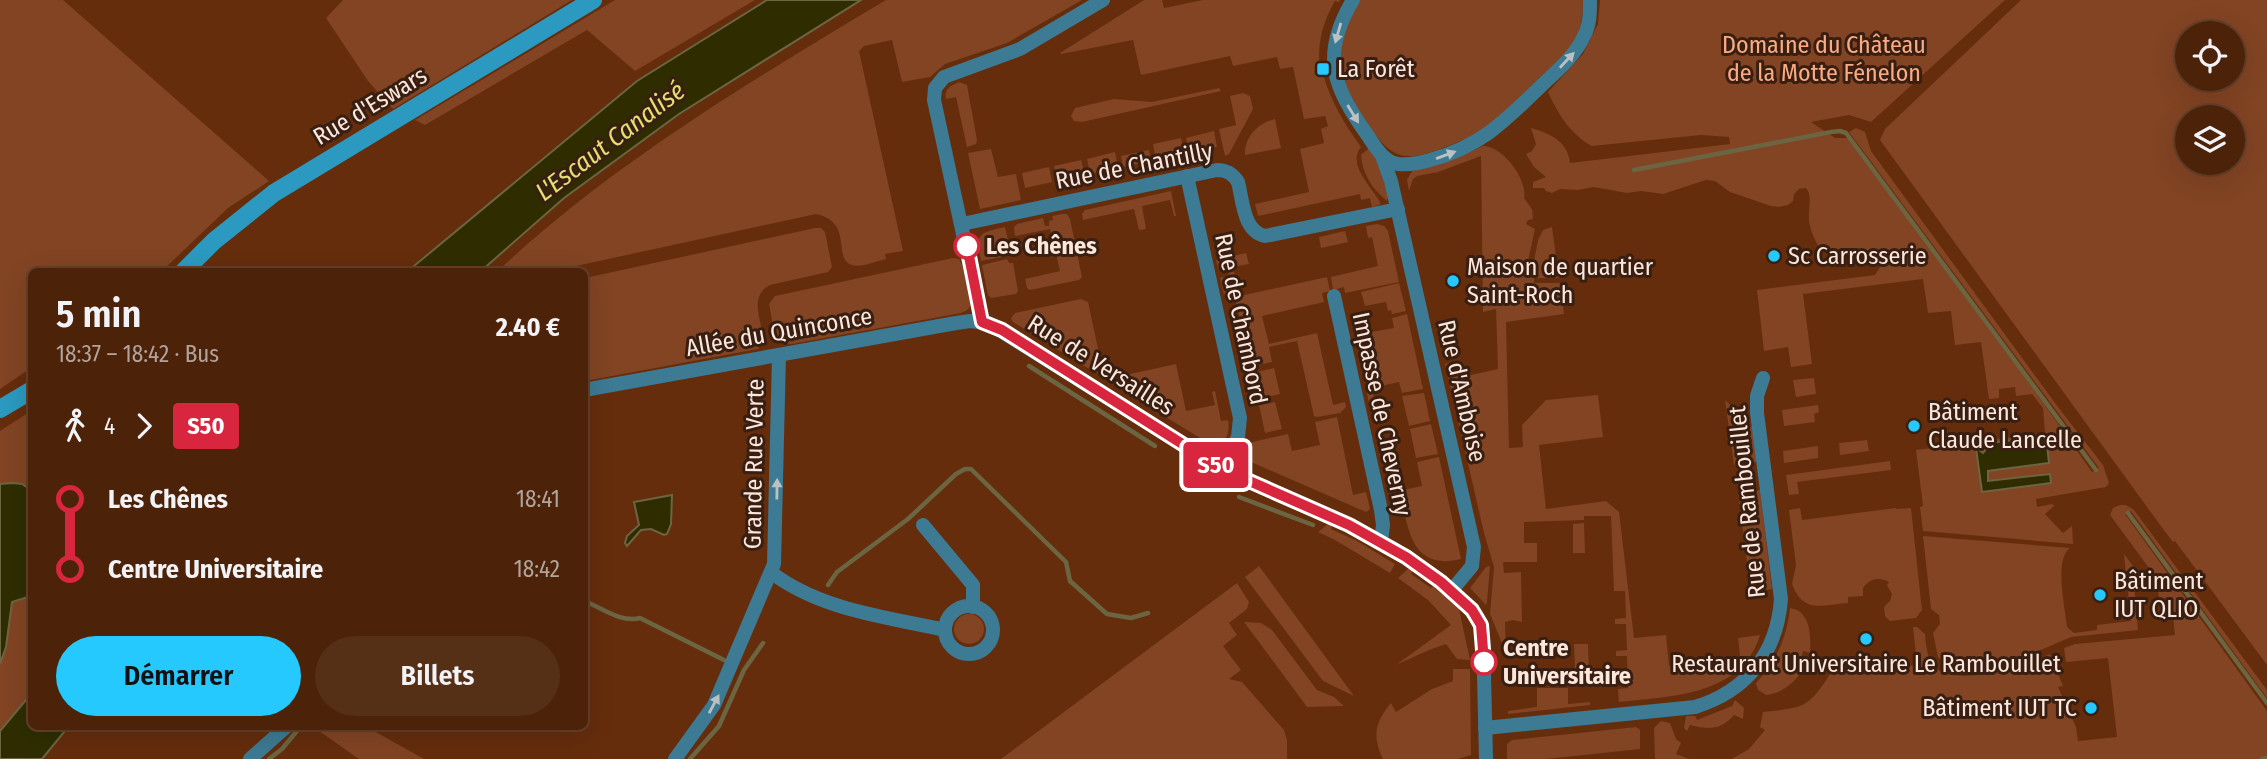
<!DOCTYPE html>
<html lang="fr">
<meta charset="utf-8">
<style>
body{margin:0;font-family:"Fira Sans Condensed",sans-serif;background:#562f17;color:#f1f3f6;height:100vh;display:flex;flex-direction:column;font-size:26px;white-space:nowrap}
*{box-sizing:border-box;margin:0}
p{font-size:23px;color:#b2a49c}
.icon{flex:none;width:38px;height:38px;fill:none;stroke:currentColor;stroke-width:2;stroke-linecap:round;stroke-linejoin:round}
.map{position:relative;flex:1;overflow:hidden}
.side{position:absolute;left:28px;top:268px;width:560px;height:462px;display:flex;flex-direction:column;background:#4c2209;border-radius:10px;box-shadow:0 7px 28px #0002,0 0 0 2px #633f2a}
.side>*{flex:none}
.badge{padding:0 14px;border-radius:5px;font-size:24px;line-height:46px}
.buttons{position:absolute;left:2175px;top:21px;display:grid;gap:14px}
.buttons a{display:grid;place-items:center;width:70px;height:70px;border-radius:50%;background:#4c2209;box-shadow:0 7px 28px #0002,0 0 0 2px #633f2a;font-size:35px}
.map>.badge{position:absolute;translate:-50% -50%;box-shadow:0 0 0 4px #fff}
.legs{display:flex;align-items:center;gap:10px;height:77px;padding:0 28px;font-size:23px}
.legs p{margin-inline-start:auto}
.overview{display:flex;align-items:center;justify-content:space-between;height:119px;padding:0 28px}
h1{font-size:38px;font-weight:600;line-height:52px}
.primary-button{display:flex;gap:14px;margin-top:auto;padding:14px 28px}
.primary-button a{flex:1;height:80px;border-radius:42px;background:#25c9fe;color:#111;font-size:28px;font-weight:600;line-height:80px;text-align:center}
.primary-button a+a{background:#562f17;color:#f1f3f6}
ul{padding:0 28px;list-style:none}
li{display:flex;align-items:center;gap:24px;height:70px;font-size:26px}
li i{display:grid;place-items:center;width:10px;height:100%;margin:0 9px;background:currentColor}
li i::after{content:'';width:18px;height:18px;margin:-9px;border:5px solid;border-radius:50%;background:#4c2209}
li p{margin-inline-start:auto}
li:first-child i{background:linear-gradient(#0000 50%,currentColor 0)}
li:last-child i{background:linear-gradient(currentColor 50%,#0000 0)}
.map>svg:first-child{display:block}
.green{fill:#824423;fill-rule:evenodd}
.water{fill:#2f2d00;stroke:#6c6542;stroke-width:2}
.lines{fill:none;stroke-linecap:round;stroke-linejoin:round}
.stream{stroke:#6c6542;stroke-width:4.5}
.street{stroke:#3d7a93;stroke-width:14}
.secondary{stroke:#2b99c0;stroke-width:18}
.oneway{fill:#b9c1c3}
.line-1-casing{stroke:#fff;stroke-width:16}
.line-1{stroke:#d7263d;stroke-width:10}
.poi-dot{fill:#25c9fe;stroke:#381f12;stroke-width:2.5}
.stop-1-dot{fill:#fff;stroke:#d7263d;stroke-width:3.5}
.labels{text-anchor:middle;stroke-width:6;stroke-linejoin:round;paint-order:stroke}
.park-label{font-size:24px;fill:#faab84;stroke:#381f12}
.poi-label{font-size:24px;fill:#fce7dd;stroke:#381f12;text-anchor:start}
.street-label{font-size:24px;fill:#fce7dd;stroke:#381f12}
.stop-label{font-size:24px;font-weight:bold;fill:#fce7dd;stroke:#381f12;text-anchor:start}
.water-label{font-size:26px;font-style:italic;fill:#e3df70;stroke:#381f12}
</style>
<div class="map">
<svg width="2267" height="759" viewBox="0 0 2267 759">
<rect width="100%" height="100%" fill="#652d0c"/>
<g class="green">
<path d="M0,0H63L269,181L228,208L162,271H32L31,368L0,389Z"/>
<path d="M343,0H572L393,109L368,81L326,18Z"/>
<path d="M615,0H755L635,71L587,30L425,125L415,120Z"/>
<path d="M886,0H1082L1007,43L945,64L930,77L902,82L892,40L864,46L859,51L903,251L885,254L886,259C877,261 861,268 852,265C832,259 854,222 816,214L553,271H498C610,165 754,79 886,0Z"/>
<path d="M1144,0H1162L1164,8L1203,0H1340L1339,2L1335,1C1321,25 1317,46 1320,74H1323C1331,102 1344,123 1361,147C1346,165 1374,189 1381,204L1372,207L1370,198L1361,200L1360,194L1258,216L1255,204L1309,192L1300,149L1324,143L1321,129L1328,126L1325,116L1304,119L1293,67L1280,69L1277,57L1233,66L1230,56L1141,75L1133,40L1061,54L1060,53Z"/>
<path d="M1360,0H1583C1583,10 1582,22 1579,32C1572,51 1552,66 1537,80C1523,93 1510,109 1495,121C1478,135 1458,142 1438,150C1428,153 1417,157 1407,156C1390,155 1379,140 1370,128C1337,83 1330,49 1360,0Z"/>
<path d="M1600,0H2005L1871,122L1849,115L1811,122L1835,138H1846L1850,140L2037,394L2092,472L2099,468L1849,132L1856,128L1865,132L1871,151L2058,407L2103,465L2109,483L2106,487L2036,499L2037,507L2052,504L2054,506L2045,514L2063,533L2072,526L2073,544L1923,531L1920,507L1923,506L1916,450L1971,443L1981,451L1988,440L2045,433L2043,408L2032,394L2016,396L2015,387L1999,389V398L1989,399L1981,342L1955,345L1951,311L1928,313L1923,279L1803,294L1812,364L1791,367L1788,347L1764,351L1757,290L1875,275L1884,261V258L1877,254L1860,255L1846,251L1831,254L1822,252C1817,244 1812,235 1810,226C1806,213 1814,197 1806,188L1799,189L1794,194L1793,201L1788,205L1779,207L1771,206L1730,192L1715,181L1706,180L1663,194L1641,191L1627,193L1594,187L1578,190L1560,189L1552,193L1546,191L1544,188H1533V182L1546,177L1534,167L1526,154L1532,151L1536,144L1531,128C1549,133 1568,141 1570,163L1730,144L1729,137L1701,135L1592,146C1570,134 1558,114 1548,92L1583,54L1598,24Z"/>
<path d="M2021,0H2267V665L2175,541L2173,542L2163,529L1880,140L1885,129ZM2188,33H2233V79H2188ZM2188,117H2233V163H2188Z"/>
<path d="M959,82L967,85L977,140L976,144L967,147L956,97L946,99C944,89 950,86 959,82Z"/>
<path d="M1219,88L1221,91L1082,122L1074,121L1071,116L1075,108L1114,99L1152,102Z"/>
<path d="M1243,93L1250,96L1253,109L1229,154L1225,156L1219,129L1236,125L1230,96Z"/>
<path d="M1275,119L1281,148L1245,155C1244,137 1258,123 1275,119Z"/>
<path d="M1214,131L1217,147L1189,152L1186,138Z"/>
<path d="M1181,138L1184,153L1156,159L1153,144Z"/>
<path d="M1483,146C1503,146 1528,180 1524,198L1532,209L1533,219L1528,220L1526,224L1535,229L1528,261H1534L1538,240L1543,230L1552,227L1559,278H1534V283H1560L1564,314L1506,322L1509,448L1523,447L1522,425L1546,400L1598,395L1603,437L1539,445L1546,509L1606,501L1619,512L1634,638L1666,635L1669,666L1740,656L1738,638L1760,635C1741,697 1670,696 1619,702L1618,689L1628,688L1627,656H1616V651L1627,650L1626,624H1615V619L1626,618L1625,591H1614L1611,516H1584V520L1524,522V543H1537V562H1503L1504,573L1521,572L1522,622L1513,620L1505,622L1506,653L1490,614L1494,567L1484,533L1445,364L1454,361L1458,378L1498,369L1496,309L1483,312L1481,156L1438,172L1417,176L1413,179L1409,191L1407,180L1412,171L1463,155Z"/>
<path d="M1369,148L1379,164L1388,196L1387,201C1372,189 1362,173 1361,155Z"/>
<path d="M991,149L998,177L1016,174L1021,200L980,209L968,153Z"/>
<path d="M1149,150L1151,161L1123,167L1121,156Z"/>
<path d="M1115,152L1118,167L1090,174L1087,159Z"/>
<path d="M1081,160L1085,175L1057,181L1054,166Z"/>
<path d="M1049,167L1052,182L1025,188L1022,173Z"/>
<path d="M1171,191L1176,216H1174L1170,200L1142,206L1146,229L1139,230L1134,209L1083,220L1082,214L1085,210Z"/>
<path d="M1062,214H1067L1070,219L1082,277L1079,280L1030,290L1027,288L1025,279L1060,271L1050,229L1015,236L1014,227L1017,224L1043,218L1045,226H1049V221L1053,220L1052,216Z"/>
<path d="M1377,224L1384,226L1388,231L1399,282L1345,293L1344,287L1333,290L1331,277L1378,266L1372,237L1368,238L1366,226Z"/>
<path d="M1005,227L1010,249L1007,251L1006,256L981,261C975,233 979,233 1005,227Z"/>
<path d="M815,228H821L825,232L832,267L828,272L770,285C748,296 762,322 764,341L758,349L585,381V278Z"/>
<path d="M1345,231L1348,242L1321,248L1319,237Z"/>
<path d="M1246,253L1249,264L1233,267L1239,292L1224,295L1220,278L1229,276L1227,267L1218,268L1216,260Z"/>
<path d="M953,258L959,259C964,266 973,298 970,306C968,311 965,311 961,313L792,344C772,345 773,320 769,304L775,296Z"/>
<path d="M1007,259L1009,263H1013L1018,291L1016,294L991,298L988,295L982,265Z"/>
<path d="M1327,277L1330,291L1322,293L1324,302L1262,316L1269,344L1317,333L1333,405L1345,402L1346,407L1340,413L1317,417L1314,416L1297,341L1269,347L1272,362L1250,367L1235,297Z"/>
<path d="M1399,283L1406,311L1392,314L1391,310L1388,311L1386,302L1365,306L1361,292Z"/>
<path d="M1081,299L1088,302L1102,367L1098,373L1094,372L1013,322L1011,318L1015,313Z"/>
<path d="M1407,314L1423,389L1402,393L1399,382L1372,388L1375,403L1369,404L1366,388L1370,383L1375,381L1368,349L1358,351L1354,335L1394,328L1392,318Z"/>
<path d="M1176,364L1186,411L1215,405L1212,392L1215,391L1221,421L1228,420C1230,429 1228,438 1220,445L1210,444L1123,391L1118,385V379L1121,376Z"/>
<path d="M1274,368L1280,394L1258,399L1252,373Z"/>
<path d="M1814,378L1816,394L1796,397L1793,380Z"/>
<path d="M1424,393L1430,421L1409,426L1402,396Z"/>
<path d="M1725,400L1753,428L1757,462L1734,465Z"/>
<path d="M1275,402L1282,429L1265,433L1259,405Z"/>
<path d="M1818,405L1819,412L1814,414L1815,422L1784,426L1782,410Z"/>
<path d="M31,411V694L0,731V431Z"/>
<path d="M1337,417L1353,495L1366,492L1370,509L1366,512L1251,462L1244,452L1248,443L1288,434L1292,451L1320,445L1315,422Z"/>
<path d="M1431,424L1438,454L1416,458L1410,429Z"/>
<path d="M1867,440L1869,451L1840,455L1839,443Z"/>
<path d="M1818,446V458L1784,463L1783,451Z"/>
<path d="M1439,457L1461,559C1412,571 1408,530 1401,495L1390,496L1385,476L1390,475L1394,492L1422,486L1417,462Z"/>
<path d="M1890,461L1891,470L1797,482L1799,494L1789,495L1786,475Z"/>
<path d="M1760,490L1772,589L1751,592L1738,493Z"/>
<path d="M2120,505H2126L2134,510L2267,690V698L2131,511L2125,514L2267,711V759H1732L1749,749L1765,730L1760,727L1763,712C1803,707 1807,710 1830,674L1917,665L1913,627H1917L1925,634C1926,646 1927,660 1937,669C1959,687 2026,664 2050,654L2063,686L2058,687L2076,727L2078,741L2117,737L2108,658L2066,662L2064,648L2075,644L2175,635L2171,598L2159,599L2157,579L2110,515L2113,508Z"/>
<path d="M1800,508L1802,520L1896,508V509L1911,508L1922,610L1916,618L1890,621L1885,616L1884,607L1890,601L1892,594L1887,585L1889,582C1879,577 1870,578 1863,588V596L1848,597V603C1822,605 1803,614 1792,584L1796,565L1789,510Z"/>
<path d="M1584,523L1585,553H1573V524Z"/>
<path d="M1328,524L1332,525L1331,529L1357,541L1395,564L1390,573L1335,540L1318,532Z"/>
<path d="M1923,536L2070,548C2054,559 2065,608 2067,627L2074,633L2097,630V625L2131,621L2124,554L2145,582L2134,584L2138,630L2071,637L2020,659L1959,668L1948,666L1938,657L1933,633L1940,624L1939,615L1931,609Z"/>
<path d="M1259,566L1354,696L1323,681L1245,577Z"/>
<path d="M1490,566L1487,602L1486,605L1470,588L1486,567Z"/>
<path d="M1409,568L1413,571L1411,574L1431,588L1433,586L1459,609L1470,660L1457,659L1446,644L1429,650L1396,665L1451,625L1428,600L1398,578Z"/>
<path d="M1237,583L1249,602L1247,609L1229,623L1237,635L1223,646L1241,670L1229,679L1242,682L1284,730L1287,740V759H1001Z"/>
<path d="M1790,608C1811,611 1811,636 1810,653L1803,651L1801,659L1808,661C1800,678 1785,693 1766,695L1758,690L1756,683C1776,662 1787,637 1790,608Z"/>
<circle cx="969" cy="629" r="15"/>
<path d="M1244,622L1261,623L1272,630L1317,690L1334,697L1344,706L1307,707Z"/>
<path d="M1574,644H1588L1589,671H1575Z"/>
<path d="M1453,669H1470L1471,755L1458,759H1383C1372,736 1375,722 1391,703L1396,712L1432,689L1453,681Z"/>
<path d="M1537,688H1568V704L1590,702V705L1508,714V711L1537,707Z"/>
<path d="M1735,700L1744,708L1743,719L1734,715C1721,730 1709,730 1690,725L1687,731L1684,728L1686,716H1695L1697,720L1732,706Z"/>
<path d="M1661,721L1670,723L1676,739L1681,743L1676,754L1689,759H1655L1654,728Z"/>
<path d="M312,726H365L424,759H359Z"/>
<path d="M1636,727L1640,730V749L1546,759H1507V744L1512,740Z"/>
</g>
<g class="water">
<path d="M767,0H861L679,114L564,198L481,271H408L637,81Z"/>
<path d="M2046,436L2049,463L1988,471V481L2050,474L2051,483L1982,492L1976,448L1983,453L1991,443Z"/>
<path d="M12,483L22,484L31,490V596L12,602L6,647L0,664V484Z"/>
<path d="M672,495L671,524L667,534L664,535L651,529L641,530L627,546L625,543L627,536L639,525L634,502Z"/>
<path d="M31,694L32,726H69L42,759H0V731Z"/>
</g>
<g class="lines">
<g class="stream">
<path d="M1634,170L1831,132L1840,131L1846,133L2096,470"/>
<path d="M1029,366L1155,446"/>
<path d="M1239,497L1313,525"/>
<path d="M2128,513L2267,703"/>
<path d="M828,585L837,572L908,519L956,474L965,469H971L1066,562L1070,581L1107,614L1131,618L1148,613"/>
<path d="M587,602C603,609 622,623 640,618L724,660"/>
<path d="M269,759L282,749L301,726"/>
<path d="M690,759L719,726L744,670L763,643"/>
<path d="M2262,759L2267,758"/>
</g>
<g class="street">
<path d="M1353,0C1320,55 1333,87 1368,136C1375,147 1384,162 1398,164C1408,165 1420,163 1430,160C1482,146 1506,120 1543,84C1558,70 1575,56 1584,36C1590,25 1590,12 1590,0"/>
<path d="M1382,156L1391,181L1474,547L1472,566L1452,590"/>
<path d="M1187,176L1240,418L1238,437L1222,469"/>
<path d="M962,224L1217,170C1227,170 1233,174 1238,182C1243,201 1243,231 1265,236L1398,209"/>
<path d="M1334,296L1381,510L1383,525L1381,542"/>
<path d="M982,322L934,100L935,88L944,77L1020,49L1103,0"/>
<path d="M584,390L956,323L970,321L988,323L1222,469L1349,525L1394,549L1441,582L1464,602L1477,618L1483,634L1486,759"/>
<path d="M923,525L973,585V607"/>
<path d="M772,573C821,610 886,617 945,630"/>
<circle cx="969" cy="630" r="24"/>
<path d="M1485,728L1695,707C1747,691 1777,653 1781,599L1757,413V396L1763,378"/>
<path d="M250,759L287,726"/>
<path d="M675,759L714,705L774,564L779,355"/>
</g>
<g class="secondary">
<path d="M184,271L214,241L274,193L593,0"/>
<path d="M0,409L32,390"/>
</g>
</g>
<defs><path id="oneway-solid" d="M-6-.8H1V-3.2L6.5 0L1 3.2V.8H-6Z" transform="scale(1.75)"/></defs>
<g class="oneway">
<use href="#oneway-solid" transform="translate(1338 33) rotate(106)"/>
<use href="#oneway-solid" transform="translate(1567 60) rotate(-47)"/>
<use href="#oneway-solid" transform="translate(1353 114) rotate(58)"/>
<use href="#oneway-solid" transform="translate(1446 155) rotate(-20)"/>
<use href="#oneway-solid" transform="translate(777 489) rotate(-89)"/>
<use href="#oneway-solid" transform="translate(714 704) rotate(-62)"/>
</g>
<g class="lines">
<g class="line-1-casing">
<path id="line-1" d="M967,246L982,322L1002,330L1222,469L1349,525L1406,557L1441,582L1472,610L1481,625L1484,662"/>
</g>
<use href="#line-1" class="line-1"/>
</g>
<g class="poi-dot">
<rect x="1316" y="62" width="14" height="14" rx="3.5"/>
<circle cx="1774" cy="256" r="7"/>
<circle cx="1453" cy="281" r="7"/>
<circle cx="1914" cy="426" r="7"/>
<circle cx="2100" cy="595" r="7"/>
<circle cx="1866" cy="639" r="7"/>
<circle cx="2091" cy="708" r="7"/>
</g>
<g class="stop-1-dot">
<circle cx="967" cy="246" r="12"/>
<circle cx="1484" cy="662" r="12"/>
</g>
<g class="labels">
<g class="park-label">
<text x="1824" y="53">Domaine du Château<tspan x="1824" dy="28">de la Motte Fénelon</tspan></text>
</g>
<g class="poi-label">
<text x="1337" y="77">La Forêt</text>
<text x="1788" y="264">Sc Carrosserie</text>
<text x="1467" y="275">Maison de quartier<tspan x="1467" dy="28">Saint-Roch</tspan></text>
<text x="1928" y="420">Bâtiment<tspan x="1928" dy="28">Claude Lancelle</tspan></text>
<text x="2114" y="589">Bâtiment<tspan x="2114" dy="28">IUT QLIO</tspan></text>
<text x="1866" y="672" text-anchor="middle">Restaurant Universitaire Le Rambouillet</text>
<text x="2077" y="716" text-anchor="end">Bâtiment IUT TC</text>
</g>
<g class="street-label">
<text transform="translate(370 106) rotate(-31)" y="8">Rue d'Eswars</text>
<text transform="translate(1134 166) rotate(-11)" y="8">Rue de Chantilly</text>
<text transform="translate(1241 319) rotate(78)" y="8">Rue de Chambord</text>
<text transform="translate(779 332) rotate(-10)" y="8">Allée du Quinconce</text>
<text transform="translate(1101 365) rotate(32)" y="8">Rue de Versailles</text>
<text transform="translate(1462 391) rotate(77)" y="8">Rue d'Amboise</text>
<text transform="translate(1382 414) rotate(78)" y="8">Impasse de Cheverny</text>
<text transform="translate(754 464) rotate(-89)" y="8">Grande Rue Verte</text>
<text transform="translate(1747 502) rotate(-96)" y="8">Rue de Rambouillet</text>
</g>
<g class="stop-label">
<text x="986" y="254">Les Chênes</text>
<text x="1503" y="656">Centre<tspan x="1503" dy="28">Universitaire</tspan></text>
</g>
<g class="water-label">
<text transform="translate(610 141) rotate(-37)" y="9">L'Escaut Canalisé</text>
</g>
</g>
</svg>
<div class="buttons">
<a><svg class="icon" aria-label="locate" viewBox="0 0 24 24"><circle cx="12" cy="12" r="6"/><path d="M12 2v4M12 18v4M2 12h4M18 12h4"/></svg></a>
<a><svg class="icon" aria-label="layers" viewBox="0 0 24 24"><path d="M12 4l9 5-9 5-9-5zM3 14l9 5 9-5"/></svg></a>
</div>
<b class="badge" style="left:1216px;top:465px;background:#d7263d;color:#fff">S50</b>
<section class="side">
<div class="overview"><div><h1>5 min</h1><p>18:37 – 18:42 · Bus</p></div><b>2.40 €</b></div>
<div class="legs"><svg class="icon" aria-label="walk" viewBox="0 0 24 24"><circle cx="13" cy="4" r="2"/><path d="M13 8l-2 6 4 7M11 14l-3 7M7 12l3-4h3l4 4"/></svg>4<svg class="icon" aria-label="forward" viewBox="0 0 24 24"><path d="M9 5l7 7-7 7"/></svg><b class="badge" style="background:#d7263d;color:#fff">S50</b></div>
<ul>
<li><i style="color:#d7263d"></i><b>Les Chênes</b><p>18:41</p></li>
<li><i style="color:#d7263d"></i><b>Centre Universitaire</b><p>18:42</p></li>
</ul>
<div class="primary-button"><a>Démarrer</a><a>Billets</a></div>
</section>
</div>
